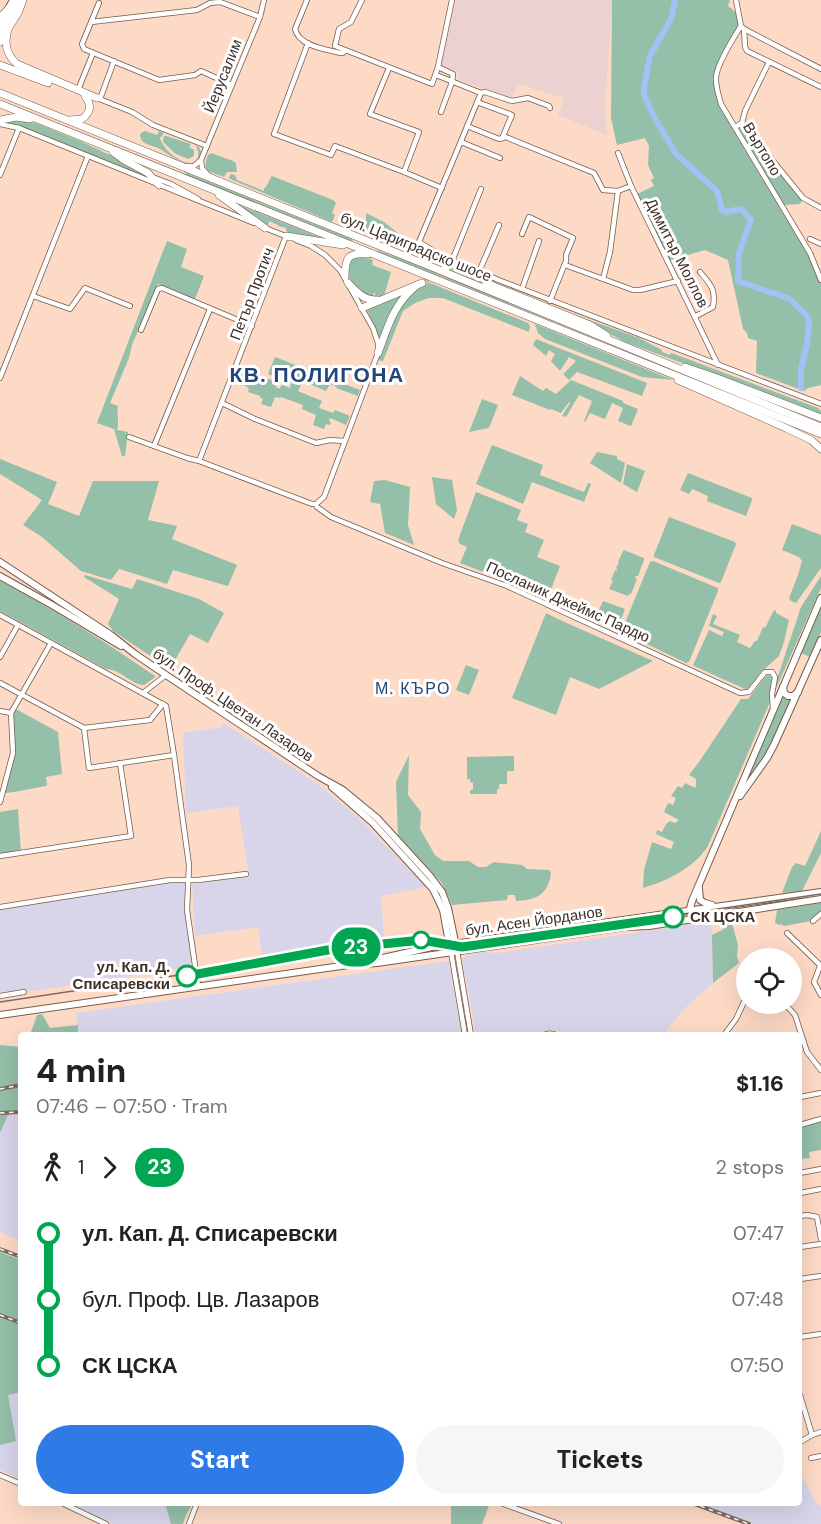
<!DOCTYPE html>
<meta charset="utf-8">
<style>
body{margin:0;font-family:"DM Sans",sans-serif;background:#f6f6f6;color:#222;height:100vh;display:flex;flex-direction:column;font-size:22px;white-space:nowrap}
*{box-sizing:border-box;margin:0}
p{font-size:20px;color:#767676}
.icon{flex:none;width:33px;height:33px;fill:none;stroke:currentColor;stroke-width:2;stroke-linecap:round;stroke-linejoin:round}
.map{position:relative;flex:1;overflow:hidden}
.panel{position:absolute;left:18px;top:1032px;width:784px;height:474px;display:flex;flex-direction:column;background:#fff;border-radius:6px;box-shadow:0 6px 24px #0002}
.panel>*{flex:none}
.badge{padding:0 12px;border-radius:20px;font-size:21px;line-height:39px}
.tools{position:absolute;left:736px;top:948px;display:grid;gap:12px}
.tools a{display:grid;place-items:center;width:66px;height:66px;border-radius:50%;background:#fff;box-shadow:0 6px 24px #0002;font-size:30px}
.map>.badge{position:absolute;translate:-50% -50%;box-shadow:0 0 0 3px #fff}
.legs{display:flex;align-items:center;gap:9px;height:66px;padding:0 18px;font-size:20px}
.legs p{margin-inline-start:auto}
.headline{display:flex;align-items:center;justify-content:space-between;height:102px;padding:0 18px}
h1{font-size:33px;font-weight:800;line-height:45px}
.cta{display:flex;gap:12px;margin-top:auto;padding:12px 18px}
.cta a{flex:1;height:69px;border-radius:36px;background:#2e7ae6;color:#fff;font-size:24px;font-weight:800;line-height:69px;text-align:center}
.cta a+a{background:#f6f6f6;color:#222}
ul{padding:0 18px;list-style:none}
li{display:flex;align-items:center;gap:21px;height:66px;font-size:22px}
li i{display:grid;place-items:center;width:9px;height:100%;margin:0 8px;background:currentColor}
li i::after{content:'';width:15px;height:15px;margin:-8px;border:4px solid;border-radius:50%;background:#fff}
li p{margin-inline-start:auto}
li:first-child i{background:linear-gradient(#0000 50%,currentColor 0)}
li:last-child i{background:linear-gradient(currentColor 50%,#0000 0)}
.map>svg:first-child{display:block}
.industrial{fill:#d8d5eb}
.medical{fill:#ebd1d0}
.green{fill:#94bfa8}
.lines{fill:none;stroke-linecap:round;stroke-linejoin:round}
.river{stroke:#a5c1f4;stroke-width:6}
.highway-tunnel{stroke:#d7b8a7;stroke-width:7;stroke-dasharray:7 3.5;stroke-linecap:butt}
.minor-casing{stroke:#785a49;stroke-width:6}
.major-casing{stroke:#785a49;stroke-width:8}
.highway-casing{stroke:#785a49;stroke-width:8}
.minor{stroke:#fff;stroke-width:4.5}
.major{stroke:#fff;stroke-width:6}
.highway{stroke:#fff;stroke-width:7}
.tram{stroke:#816b60;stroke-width:1.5}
.rail-casing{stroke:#816b60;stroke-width:4}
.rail{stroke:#fff;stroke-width:1.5;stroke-dasharray:4.5;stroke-linecap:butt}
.line-1-casing{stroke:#fff;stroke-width:14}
.line-1{stroke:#00a651;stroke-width:9}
.stop-1-dot{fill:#fff;stroke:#00a651;stroke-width:3}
.labels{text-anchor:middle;stroke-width:6;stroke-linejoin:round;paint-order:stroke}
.street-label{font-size:15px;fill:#3e3029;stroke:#fff}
.stop-label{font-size:15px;font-weight:bold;fill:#3e3029;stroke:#fff;text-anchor:start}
.neighbourhood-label{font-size:16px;letter-spacing:1.5px;fill:#22467c;stroke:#fff}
.district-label{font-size:21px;font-weight:bold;letter-spacing:1.5px;fill:#22467c;stroke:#fff}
</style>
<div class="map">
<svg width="821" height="1524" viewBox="0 0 821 1524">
<rect width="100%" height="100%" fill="#fddac6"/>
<g class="industrial">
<path d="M222,722L315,782L358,817L426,887L381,896L384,938L322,947L262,959L258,927L195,936L192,884L249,876L238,806L186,813L183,733L223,727Z"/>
<path d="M170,880H189L187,910L195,966L0,996V907Z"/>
<path d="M710,920L712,935L713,983L685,1008L663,1035H562L560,1032L553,1030L543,1031L536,1035H476L462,959L466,955L482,952L497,953L667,928Z"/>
<path d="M449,961L462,1035H78L76,1013Z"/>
<path d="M8,1115H21V1241L0,1232V1133Z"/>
<path d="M21,1392V1480L0,1470V1445L15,1441L8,1394Z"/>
<path d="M800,1472L816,1502L821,1507V1524H753L696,1503H800Z"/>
<path d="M70,1503H165L171,1524H113Z"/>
</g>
<path class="medical" d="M456,0H612L605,106L607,135L558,115L564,98L518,84L511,99L458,79L459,72L441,65Z"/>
<g class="green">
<path d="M612,0H730L728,6C732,9 736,12 738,16C743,28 719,62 716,78C714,95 726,113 734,127L742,123L803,198L800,204L782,205L810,253L821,280V385L808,388L804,391L756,373L757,341L748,338L747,333L743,329L728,260L705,250L667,261L635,195L654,186L651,180L654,178L648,165L649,146L645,138L617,145L611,118Z"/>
<path d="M14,121L36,123L80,141L144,171L149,176L138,174L7,122Z"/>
<path d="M145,131L157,135L159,131L164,133L160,138C162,148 177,161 188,163C200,165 200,153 196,146L199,147L201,152C199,157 198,162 192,163C183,166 168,154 160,149C155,146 146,145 142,141C141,139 141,138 140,136L141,133Z"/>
<path d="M164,136H166L191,144L189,147L194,150V156L188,159L176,154L163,142Z"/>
<path d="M211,153L233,161L236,163L237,172H227L224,177C211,172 201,172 208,155Z"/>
<path d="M185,172L352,239L353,241H351L186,175Z"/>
<path d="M231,174L235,175L237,180L264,191V188L266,187L271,177L272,176L333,200L336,203L332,213L335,215L332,222L230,179L229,177Z"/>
<path d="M234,203L329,241L287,234L286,228L278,226V225L269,221L268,226Z"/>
<path d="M366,213L384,222L404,238L402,240L395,236V233H389V231L388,232L385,231L387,234L384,237L366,231Z"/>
<path d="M167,241L187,249L181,267L204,276L195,299L158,284L132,345L129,358L110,403L118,406C116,414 120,422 117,430L128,432L125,456H122L114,429L97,423Z"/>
<path d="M377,250L418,265L674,370L378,252Z"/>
<path d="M363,256L373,260L372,265L391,272L384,296L375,298V293H374L372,297C362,296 344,278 347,266C348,263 351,260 353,257Z"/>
<path d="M452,265L570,313L639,338L662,350V352L670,355L671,353L677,355L818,408L821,411V417L731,381L644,349L625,342L590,323L485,286L449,269Z"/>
<path d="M430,283L528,323L530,326L529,332L443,298H429L415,303L403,311L383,361L378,360L399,308L411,293Z"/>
<path d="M404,294L380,342L376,328L367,310L368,308Z"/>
<path d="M535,324L673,380L642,377L545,339L538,333Z"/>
<path d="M536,339L647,383L642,396L577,372L569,380L563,374L576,361L569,357L560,371L551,361L555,354L549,350L546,356L533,345Z"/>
<path d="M275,357L360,390L358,396L336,388L337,387L330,384L326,391L303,381L298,391L322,401L319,408L333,413L335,410L350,416L346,425L330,418L329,421L331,422L330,425L326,424L324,429L313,425L316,415L302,409L303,405L281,397L280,398L275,397L271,407L261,404L263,399L260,397V396L248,392L249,389L246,386L234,382L238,371L265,380L266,378L274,381L276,387L279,389L282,385L290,388L291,383L268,374Z"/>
<path d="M520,376L543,391L546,388L556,394L571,380L623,401V403L638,409L631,426L618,421L623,408L612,403L605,419L590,413L585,422L584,421L592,401L579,395L566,417L562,416L570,403L569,402L561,413L551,409L550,410L512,395Z"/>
<path d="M482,399L498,405L489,428L469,432Z"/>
<path d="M492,445L543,465L540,475L584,492L588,483L591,484L584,502L532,482L523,504L476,484Z"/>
<path d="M597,452L617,456V459L625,463L621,483L590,463Z"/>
<path d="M0,459L57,482L48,504L79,516L93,481H159L148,520L177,526L172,539L237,565L228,586L173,570L167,584L119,569L111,580L81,571L42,537L23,525L42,500L0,474Z"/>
<path d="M627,464L645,471L637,492L623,484Z"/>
<path d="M688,473L752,498V500L746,516L707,501L708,496L692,489L689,494L680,490Z"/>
<path d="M432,477L452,480L457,510L454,519L436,504Z"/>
<path d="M385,480L410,487L408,525L414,545L385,533L380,504L370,502L374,481Z"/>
<path d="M476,492L521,510L517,520L528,524L525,532L544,540L537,557L560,566L548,597L460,563L467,547L460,544L458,540Z"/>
<path d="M669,517L735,542L736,544L721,582L719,583L654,557V555Z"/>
<path d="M792,524L821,535V568L796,603L791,601L789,598L798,575L802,561L799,557L782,550Z"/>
<path d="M624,550L644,558V560L638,576H636L635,578L637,579L631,594H629L628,596L609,589L613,581L611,580L615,570L617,571V569L616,568L618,564H619L618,562L623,551Z"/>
<path d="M653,561L718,588V591L689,662L686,663L624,633L622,630L650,562Z"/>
<path d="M85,575L132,589L137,579L199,599L224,613L208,643L190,634L170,669L113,631L108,624L119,599L84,577Z"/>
<path d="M821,576V588L774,693L775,685L801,607Z"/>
<path d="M0,580C52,609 103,640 152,674L155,676L154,678L144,685C131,685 123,670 106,669L0,611Z"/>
<path d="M603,601L625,609L618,628L615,629L596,621L595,619Z"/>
<path d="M821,606V632L810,657L801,653Z"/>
<path d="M774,610L776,611V613L789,620L784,642L779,656L760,673L750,688L745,689L694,666L693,665L709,630L722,636L724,632L709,626L713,614L717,616L713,624L740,635L737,642L750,648L755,641H757L763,627L765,628Z"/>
<path d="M546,613L560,620L653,661L599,689L570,677L556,715L512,698Z"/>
<path d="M466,665L479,670L469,695L456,690Z"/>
<path d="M767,675L771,676L772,680L770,702L708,846C694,868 667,881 643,888L644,870L652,842L671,849L674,842L656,834L657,830L662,832L666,824L670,821L675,823L679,820L664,812L668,803L673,805L676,798L671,796L678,786L682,788L685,783L695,788L696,785V779L689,775L699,762L741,699H748Z"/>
<path d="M783,694L791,699L766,754L745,784Z"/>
<path d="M14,708L58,732L62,774L46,777L47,786C37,787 9,794 3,793L13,753L11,713Z"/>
<path d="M409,755L408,795L421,812L420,829L435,855L443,861H469L478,867H486L494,862L522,865L527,869L549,870L551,873C548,895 536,900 516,901L515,895H508L507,900L452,905L442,883L398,835L396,782Z"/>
<path d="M514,756V771H507V784H499V789H497V794H470V790H473V783L470,782V779H467V757Z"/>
<path d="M18,809L21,853L0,856V812Z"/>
<path d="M821,831V853L802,891L782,893L792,867L796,863L805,866Z"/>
<path d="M821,903V912L815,916L811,921L784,926L781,924L780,925L775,923L777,910Z"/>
<path d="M730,916L738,945L737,956L739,963L713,983L712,935L724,929L727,922L726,917Z"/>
<path d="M42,1014L50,1028L78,1025V1035H30L37,1015Z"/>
<path d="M0,1045L21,1047V1110L8,1115L0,1133Z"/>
<path d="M821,1119V1150L809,1152L810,1158L800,1159V1125Z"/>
<path d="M0,1252L21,1260V1392L8,1395L16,1441L0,1445Z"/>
<path d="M165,1503H193L186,1515L183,1524H171Z"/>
<path d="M451,1503H490L482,1524H451Z"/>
</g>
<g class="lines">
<path class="river" d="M675,0L671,19L650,56L644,87V94L653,115L676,154L717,191L722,210L726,212L741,209L751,220L739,253L738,281L790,299L807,316L809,322L807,344L801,369V388"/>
<path class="highway-tunnel" d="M422,283C451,271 457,271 486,283"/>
<g class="minor-casing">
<g id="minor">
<path d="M307,0L295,29C299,46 325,49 340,53H343L345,51"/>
<path d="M362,0L351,22L339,29L335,46L432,84L438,67L452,0"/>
<path d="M736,0L741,26L744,29L821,69"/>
<path d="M99,3L82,44L84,49L159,80L195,75L201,71L232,85"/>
<path d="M91,22L197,10L210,3L220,2L260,17"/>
<path d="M741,26C734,37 715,68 716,80C716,88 719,96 721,104L810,253L821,280"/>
<path d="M744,29L745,47L747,51L821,87"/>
<path d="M308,43L274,134L331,155L335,146L404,172L442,188"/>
<path d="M438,67L453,74L452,82L441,112"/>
<path d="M389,68L370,114L419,132L404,172"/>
<path d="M436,75L481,93L485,92L512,101L528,98L549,106L550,108"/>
<path d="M78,90L93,53"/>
<path d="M481,93L419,242L442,256L501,281L821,404"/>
<path d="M97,98L132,112L153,125L207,146"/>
<path d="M100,99L114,61"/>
<path d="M742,123L803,198L821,208"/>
<path d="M0,124L19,128L254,223"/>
<path d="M467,126L499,139L503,138V136L512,115L477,102"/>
<path d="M735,127L742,123L745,111L769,62"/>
<path d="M503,136L594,173L603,190L618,191L631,186"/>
<path d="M461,142L500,158"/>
<path d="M618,153L631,186L718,365"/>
<path d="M201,160L202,168L209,176"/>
<path d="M186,166H194L201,160L260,17L264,0"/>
<path d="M0,175L19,128"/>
<path d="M155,178L171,184L198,199"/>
<path d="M265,228L288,237"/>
<path d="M522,234L529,217L573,238L566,255V261L550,301"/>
<path d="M810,239L821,244"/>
<path d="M565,265L633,290H640L678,281"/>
<path d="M443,268L447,269L452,261L481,189"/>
<path d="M479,272L499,225"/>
<path d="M603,279L610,252L618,191"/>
<path d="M522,289L539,241"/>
<path d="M33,296L70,309L85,288L130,306"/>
<path d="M696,316L713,307C716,289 711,285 700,272"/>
<path d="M141,330L158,289L162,288L252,326"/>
<path d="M0,378L88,156"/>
<path d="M222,403L255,419L316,443L330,440L344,441"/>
<path d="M129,437L187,458L199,461L312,504H316L324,497L378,353V343L373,328L340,270L325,255L311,246L296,240"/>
<path d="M154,446L210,309"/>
<path d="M199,461L286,236"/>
<path d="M317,507L331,517L442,563L507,586L740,693L749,692L765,672H772L775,677L772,694L773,709"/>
<path d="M0,615L166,706L174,755L189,865L187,910L198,986"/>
<path d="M0,657L18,625"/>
<path d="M0,683L84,728L150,720L163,704"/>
<path d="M143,693L166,675"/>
<path d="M0,711L11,713"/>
<path d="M84,728L89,768L174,755"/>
<path d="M0,802L13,753L11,713L51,643"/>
<path d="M0,856L131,836L120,763"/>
<path d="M0,907L170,880H198L246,874"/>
<path d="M813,921L821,914"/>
<path d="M787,933L821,966"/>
<path d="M457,951L471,1035"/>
<path d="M451,952L465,1035"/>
<path d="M820,966L814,982L821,995"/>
<path d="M0,996L24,992"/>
<path d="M785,1004L795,1015L807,1052L821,1070"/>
<path d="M544,1035C548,1033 552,1033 556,1035"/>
<path d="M724,1035L736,1019L745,1000H747"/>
<path d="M800,1097L821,1093"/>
<path d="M800,1125L821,1119"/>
<path d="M800,1173L821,1169"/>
<path d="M800,1193L821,1189"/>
<path d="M800,1216L807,1215L817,1217L821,1239"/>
<path d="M800,1247L821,1244"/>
<path d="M800,1279L821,1276"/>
<path d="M800,1337L821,1334"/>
<path d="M800,1395L812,1435"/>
<path d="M800,1442L812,1435L821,1432"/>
<path d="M811,1458L821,1456"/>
<path d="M0,1475L21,1484"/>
<path d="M62,1503L106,1524"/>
<path d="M501,1503L559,1524"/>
<path d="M189,1524L197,1503"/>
</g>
</g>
<g class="major-casing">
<g id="major">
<path d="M0,24L13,0"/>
<path d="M0,32L19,0"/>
<path d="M0,562L111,635L135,654L157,669L318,776L343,790L377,818L430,876L442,892L448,908L457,951"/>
<path d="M0,576L52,605L121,646"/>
<path d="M783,687L784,693L788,696H793L798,692"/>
<path d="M332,787L373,823L433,889L443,910L450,948"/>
<path d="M740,796L767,758L774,745L821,640"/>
<path d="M699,888L700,900L705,903L712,905"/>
<path d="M689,912L692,901L821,598"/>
<path d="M383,958L432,947L821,892"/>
<path d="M0,1015L348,965L377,963L625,927L649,926L821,899"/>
</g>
</g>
<g class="highway-casing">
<g id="highway">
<path d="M0,18L11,6"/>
<path d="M8,29C4,44 6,54 17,64L97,98"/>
<path d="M0,42L18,13L23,0"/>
<path d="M0,65L48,83"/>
<path d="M0,93L432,267L821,427"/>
<path d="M0,104L821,434"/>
<path d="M0,120L16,117L30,119"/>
<path d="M70,120L82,119C91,112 92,105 85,96"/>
<path d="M113,152L124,160L148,173L159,185"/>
<path d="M219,195L265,228"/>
<path d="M286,236L343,245"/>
<path d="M345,276C345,258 348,252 368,254"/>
<path d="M348,283C357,292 364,301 378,300"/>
<path d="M486,283L590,325L607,336"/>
<path d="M362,308L422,283"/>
<path d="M378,353C388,326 394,303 417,285"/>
<path d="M685,367L717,378L821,418"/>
<path d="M678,380L786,428L811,440L821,449"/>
</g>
</g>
<use href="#minor" class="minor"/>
<use href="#major" class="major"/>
<use href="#highway" class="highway"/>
<path class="tram" d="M0,1002L232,967L332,947L421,938L462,946L821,894"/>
<g class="rail-casing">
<g id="rail">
<path d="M0,1089L21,1085"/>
<path d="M0,1113L21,1112"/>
<path d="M0,1249L21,1257"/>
<path d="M0,1315L21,1323"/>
<path d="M692,1503L749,1524"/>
</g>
</g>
<use href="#rail" class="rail"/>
</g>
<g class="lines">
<g class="line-1-casing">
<path id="line-1" d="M187,976L333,949L422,940L462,947L673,917"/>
</g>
<use href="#line-1" class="line-1"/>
</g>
<g class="stop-1-dot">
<circle cx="673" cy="917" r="10"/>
<circle cx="421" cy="940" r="8"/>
<circle cx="187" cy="976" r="10"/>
</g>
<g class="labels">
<g class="street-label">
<text transform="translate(223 76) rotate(-68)" y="5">Йерусалим</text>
<text transform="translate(762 149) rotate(59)" y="5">Въртопо</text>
<text transform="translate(416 247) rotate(22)" y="5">бул. Цариградско шосе</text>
<text transform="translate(677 253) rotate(63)" y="5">Димитър Моллов</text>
<text transform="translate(252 294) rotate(-69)" y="5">Петър Протич</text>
<text transform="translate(568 602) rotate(24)" y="5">Посланик Джеймс Пардю</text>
<text transform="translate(233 705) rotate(34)" y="5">бул. Проф. Цветан Лазаров</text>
<text transform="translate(534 921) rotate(-8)" y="5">бул. Асен Йорданов</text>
</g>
<g class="stop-label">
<text x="690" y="922">СК ЦСКА</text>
<text x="170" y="972" text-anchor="end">ул. Кап. Д.<tspan x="170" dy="17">Списаревски</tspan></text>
</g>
<g class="neighbourhood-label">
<text x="413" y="694">М. КЪРО</text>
</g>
<g class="district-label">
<text x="317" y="382">КВ. ПОЛИГОНА</text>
</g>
</g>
</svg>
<div class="tools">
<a><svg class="icon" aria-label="locate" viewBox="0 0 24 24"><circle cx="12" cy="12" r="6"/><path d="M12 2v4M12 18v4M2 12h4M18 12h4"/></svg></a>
</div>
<b class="badge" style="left:356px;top:947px;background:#00a651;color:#fff">23</b>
<section class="panel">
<div class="headline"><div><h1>4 min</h1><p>07:46 – 07:50 · Tram</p></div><b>$1.16</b></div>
<div class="legs"><svg class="icon" aria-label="walk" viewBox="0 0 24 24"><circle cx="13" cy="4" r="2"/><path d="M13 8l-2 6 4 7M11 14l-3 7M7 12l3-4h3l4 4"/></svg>1<svg class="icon" aria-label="forward" viewBox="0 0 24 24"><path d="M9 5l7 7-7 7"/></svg><b class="badge" style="background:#00a651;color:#fff">23</b><p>2 stops</p></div>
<ul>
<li><i style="color:#00a651"></i><b>ул. Кап. Д. Списаревски</b><p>07:47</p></li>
<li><i style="color:#00a651"></i><span>бул. Проф. Цв. Лазаров</span><p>07:48</p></li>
<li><i style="color:#00a651"></i><b>СК ЦСКА</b><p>07:50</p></li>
</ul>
<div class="cta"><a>Start</a><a>Tickets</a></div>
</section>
</div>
